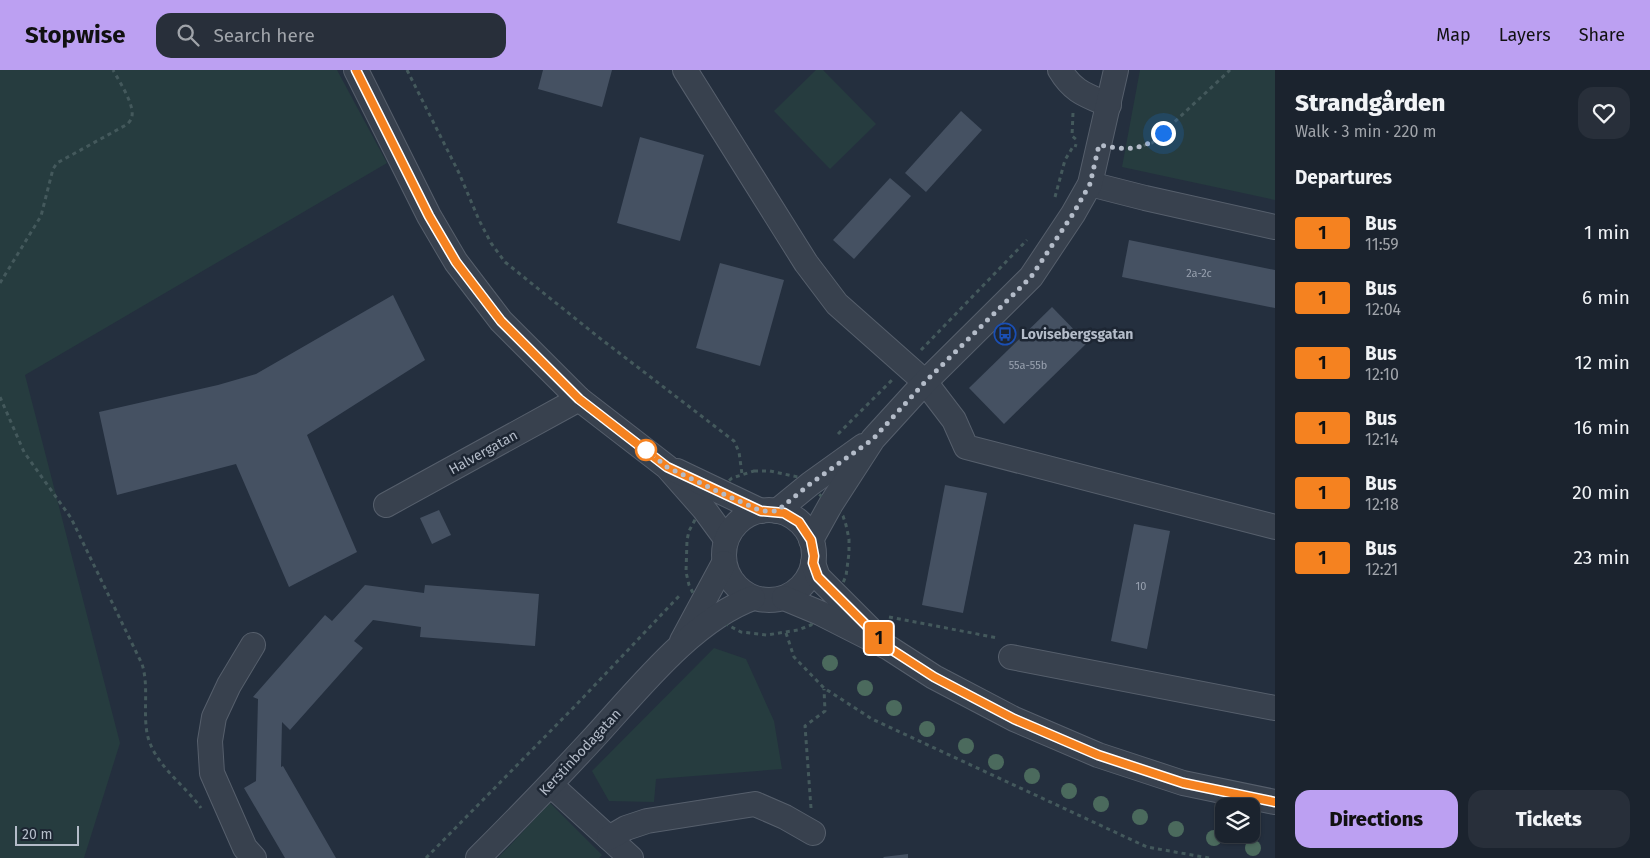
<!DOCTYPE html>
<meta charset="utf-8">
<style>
body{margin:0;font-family:"Fira Sans",sans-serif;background:#282f3a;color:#f1f3f6;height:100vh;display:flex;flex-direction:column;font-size:19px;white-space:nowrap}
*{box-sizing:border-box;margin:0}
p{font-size:16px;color:#a0a4aa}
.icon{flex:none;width:28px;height:28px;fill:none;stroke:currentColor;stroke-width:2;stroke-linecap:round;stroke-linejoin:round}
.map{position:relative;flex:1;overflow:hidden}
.drawer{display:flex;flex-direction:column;background:#1b232e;width:375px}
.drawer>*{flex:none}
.badge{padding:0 10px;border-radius:4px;font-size:18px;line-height:32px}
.tools{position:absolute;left:1215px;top:728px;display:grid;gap:10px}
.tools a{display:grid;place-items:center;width:45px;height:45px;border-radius:10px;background:#1b232e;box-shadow:0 1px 4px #0004,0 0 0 1px #39404a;font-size:25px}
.scale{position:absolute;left:15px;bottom:12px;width:64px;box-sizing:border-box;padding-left:5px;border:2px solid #b4bcc9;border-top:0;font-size:14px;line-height:18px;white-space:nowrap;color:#b4bcc9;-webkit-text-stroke:4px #1d2633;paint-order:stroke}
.you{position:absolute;width:25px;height:25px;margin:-12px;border:4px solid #fff;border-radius:50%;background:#1a73e8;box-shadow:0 0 0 8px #1a73e833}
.map>.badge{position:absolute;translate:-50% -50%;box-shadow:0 0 0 2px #fff}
h2{padding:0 20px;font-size:19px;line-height:45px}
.round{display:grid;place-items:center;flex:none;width:52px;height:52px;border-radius:15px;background:#282f3a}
.head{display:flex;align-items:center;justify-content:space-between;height:85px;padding:0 20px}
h1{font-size:24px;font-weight:800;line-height:38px}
.button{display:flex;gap:10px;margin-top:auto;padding:10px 20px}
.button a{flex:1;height:58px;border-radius:15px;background:#bca0f2;color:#111;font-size:20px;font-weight:800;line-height:58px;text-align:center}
.button a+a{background:#282f3a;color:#f1f3f6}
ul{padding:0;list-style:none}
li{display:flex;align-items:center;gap:15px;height:65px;padding:0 20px}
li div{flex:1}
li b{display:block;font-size:19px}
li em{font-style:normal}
li .badge{min-width:55px;font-weight:700;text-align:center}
header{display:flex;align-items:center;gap:30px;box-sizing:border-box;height:70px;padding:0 25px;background:#bca0f2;color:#111}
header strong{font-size:24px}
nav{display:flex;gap:28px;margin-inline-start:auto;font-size:18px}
.search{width:350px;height:45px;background:#282f3a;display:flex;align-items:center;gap:12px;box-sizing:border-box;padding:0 18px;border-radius:15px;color:#a0a4aa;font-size:19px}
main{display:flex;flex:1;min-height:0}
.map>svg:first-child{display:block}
.green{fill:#263c3f}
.building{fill:#455162}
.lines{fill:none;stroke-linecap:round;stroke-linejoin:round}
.minor-casing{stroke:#565f6c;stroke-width:26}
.path{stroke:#44595c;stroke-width:3;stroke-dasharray:4 4;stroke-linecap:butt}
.minor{stroke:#38414e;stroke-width:24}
.tree{fill:#4b6a5d}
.line-casing{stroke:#fff;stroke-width:11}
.line{stroke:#f58220;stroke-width:8}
.walk{stroke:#b4bcc9;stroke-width:5;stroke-dasharray:0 9}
.stop-dot{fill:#fff;stroke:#f58220;stroke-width:2.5}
.labels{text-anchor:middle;stroke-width:5;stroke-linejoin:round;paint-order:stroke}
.number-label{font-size:11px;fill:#98a1af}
.poi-label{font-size:14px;font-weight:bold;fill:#b4bcc9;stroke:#1d2633;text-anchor:start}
.street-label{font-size:14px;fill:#b4bcc9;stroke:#1d2633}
</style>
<header>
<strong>Stopwise</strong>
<div class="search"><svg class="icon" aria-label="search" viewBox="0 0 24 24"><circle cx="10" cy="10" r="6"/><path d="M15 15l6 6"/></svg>Search here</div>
<nav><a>Map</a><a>Layers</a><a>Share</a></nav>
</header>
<main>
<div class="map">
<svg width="1275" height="788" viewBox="0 0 1275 788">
<rect width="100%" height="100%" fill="#242f3e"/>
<g class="green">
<path d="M0,0H337L387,93L25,305L120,673L84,788H0Z"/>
<path d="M816,0H823L876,54L830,99L774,41Z"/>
<path d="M1140,0H1275V130L1122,97Z"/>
<path d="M714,578L746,589L774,651L782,699L656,709L654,732L609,731L592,701Z"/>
<path d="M550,733L602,785L599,788H498Z"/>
</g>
<g class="building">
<path d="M543,0H612L602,37L538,19Z"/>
<path d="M961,41L982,60L926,122L905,103Z"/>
<path d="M640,67L704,85L680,171L617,153Z"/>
<path d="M890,108L911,126L854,189L833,170Z"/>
<path d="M1129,170L1275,200V238L1122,207Z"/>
<path d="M720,193L784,210L760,296L696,278Z"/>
<path d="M393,225L425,290L307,365L357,482L289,517L236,394L117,425L99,342L218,315L256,304Z"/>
<path d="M1052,237L1087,273L1004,354L969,318Z"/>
<path d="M945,415L987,423L963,543L922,535Z"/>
<path d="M439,440L451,465L432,474L420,448Z"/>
<path d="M1134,454L1170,461L1147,579L1111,571Z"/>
<path d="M365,515L424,523L425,515L539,524L535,576L420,567L421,557L373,550L354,571L363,578L290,660L282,652L281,697L283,696L336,788H285L244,718L256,711L258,629L253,627L325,545L332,551Z"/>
<path d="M908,784V788H884L883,787Z"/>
</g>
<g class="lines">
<g class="minor-casing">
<g id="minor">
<path d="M356,0L429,146L456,192L501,251L579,329L667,397L704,439L726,469"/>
<path d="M685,0L806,193L837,234L925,312L954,350L966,377L1275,457"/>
<path d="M1060,0C1073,22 1086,25 1109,35"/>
<path d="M1090,114L1145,128L1275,157"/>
<path d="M677,401L761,441"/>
<path d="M386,435L579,329"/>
<circle cx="769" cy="485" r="45"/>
<path d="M777,441L810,414L863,376"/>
<path d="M811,470L831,434L873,369L925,312L1031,207L1073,144L1090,114L1116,0"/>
<path d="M813,493L818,507L872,561"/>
<path d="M784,528L820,543L889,578L934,607L1014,649L1098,685L1183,713L1275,732"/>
<path d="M682,571L724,493"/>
<path d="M253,575L229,615L214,647L210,671L212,703L245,778L254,788"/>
<path d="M1011,587L1275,638"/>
<path d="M551,715L631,788"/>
<path d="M609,768L626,758L647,751L755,734L785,747L813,763"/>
<path d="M478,788C516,750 553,712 589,673C634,625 690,551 753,528"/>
</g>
</g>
<g class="path">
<path d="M407,0L459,103L479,150L491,173L505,192L597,266L734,371L739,382L742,404"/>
<path d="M1073,43L1072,66L1078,71"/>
<path d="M1120,78H1134L1152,73L1230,0"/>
<path d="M1055,127L1065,90L1074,75L1077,76"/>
<path d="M0,213L41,146L53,99L57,93L126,55C127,55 131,50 131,49C137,38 119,11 113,0"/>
<path d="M921,280L1027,170"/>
<path d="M0,327L24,382L71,448L142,594C149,616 143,640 147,663C153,694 184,714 201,738"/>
<path d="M838,364L892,310"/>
<path d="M754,401H770L798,407L836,438L843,446L846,455L849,469V483L846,506L842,515L811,555L798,560L767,565L741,562L724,553L694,525L689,515L686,502L687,470L689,461L696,448L723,416L732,408Z"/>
<path d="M889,547L998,568"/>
<path d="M786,563L794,587L824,618L872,649L1147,777L1209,788"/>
<path d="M811,738L805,656L825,641L824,619"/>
<path d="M426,788L576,635L680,525"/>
</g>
<use href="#minor" class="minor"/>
</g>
<g class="tree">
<circle cx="830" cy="593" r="8"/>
<circle cx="865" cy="618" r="8"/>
<circle cx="894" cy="638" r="8"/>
<circle cx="927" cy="659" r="8"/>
<circle cx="966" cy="676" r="8"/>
<circle cx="996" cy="692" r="8"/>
<circle cx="1032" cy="706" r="8"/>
<circle cx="1069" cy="721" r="8"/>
<circle cx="1101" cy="734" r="8"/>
<circle cx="1140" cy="747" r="8"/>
<circle cx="1176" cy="759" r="8"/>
<circle cx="1214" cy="768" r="8"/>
<circle cx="1253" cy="778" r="8"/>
</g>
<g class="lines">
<g class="line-casing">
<path id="line" d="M356,0L429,146L456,192L501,251L579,329L667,397L761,441L784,443L799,452L811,470L814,486L813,493L818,507L889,578L934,607L1014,649L1098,685L1183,713L1275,732"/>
</g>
<use href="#line" class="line"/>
<path class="walk" d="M646,380L667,397L719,422L761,441H777L810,414L873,369L925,312L1031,207L1073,144L1090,114L1099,75C1126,80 1142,82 1163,63"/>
</g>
<defs>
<g id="bus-ring" transform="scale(1.125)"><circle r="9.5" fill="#1d2633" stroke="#1a4fb4" stroke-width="1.5"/><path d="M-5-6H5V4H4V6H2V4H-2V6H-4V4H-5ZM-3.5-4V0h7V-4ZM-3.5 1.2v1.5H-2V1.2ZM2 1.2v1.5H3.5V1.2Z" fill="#1a4fb4"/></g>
</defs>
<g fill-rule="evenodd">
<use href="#bus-ring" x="1005" y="264"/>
</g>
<circle class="stop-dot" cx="646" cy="380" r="10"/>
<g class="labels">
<g class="number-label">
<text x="1199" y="207">2a-2c</text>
<text x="1028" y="299">55a-55b</text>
<text x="1141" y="520">10</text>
</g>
<g class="poi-label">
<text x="1021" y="269">Lovisebergsgatan</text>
</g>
<g class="street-label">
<text transform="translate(483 382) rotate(-29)" y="5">Halvergatan</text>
<text transform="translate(580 682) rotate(-47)" y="5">Kerstinbodagatan</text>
</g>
</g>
</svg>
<div class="tools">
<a><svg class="icon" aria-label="layers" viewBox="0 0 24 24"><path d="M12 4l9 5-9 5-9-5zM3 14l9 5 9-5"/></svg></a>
</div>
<div class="scale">20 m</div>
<div class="you" style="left:1163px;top:63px"></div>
<b class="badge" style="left:879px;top:568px;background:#f58220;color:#111">1</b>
</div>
<section class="drawer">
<div class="head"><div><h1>Strandgården</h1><p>Walk · 3 min · 220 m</p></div><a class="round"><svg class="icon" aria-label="heart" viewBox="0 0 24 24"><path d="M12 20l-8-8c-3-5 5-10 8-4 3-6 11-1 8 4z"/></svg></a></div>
<h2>Departures</h2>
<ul>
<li><span class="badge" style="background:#f58220;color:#111">1</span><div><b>Bus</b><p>11:59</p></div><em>1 min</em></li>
<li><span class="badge" style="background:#f58220;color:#111">1</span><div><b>Bus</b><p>12:04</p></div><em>6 min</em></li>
<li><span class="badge" style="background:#f58220;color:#111">1</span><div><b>Bus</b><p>12:10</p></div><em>12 min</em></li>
<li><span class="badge" style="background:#f58220;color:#111">1</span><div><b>Bus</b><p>12:14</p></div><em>16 min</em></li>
<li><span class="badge" style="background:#f58220;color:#111">1</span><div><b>Bus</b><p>12:18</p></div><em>20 min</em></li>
<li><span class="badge" style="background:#f58220;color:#111">1</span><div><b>Bus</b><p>12:21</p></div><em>23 min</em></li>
</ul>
<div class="button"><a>Directions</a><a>Tickets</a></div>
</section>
</main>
